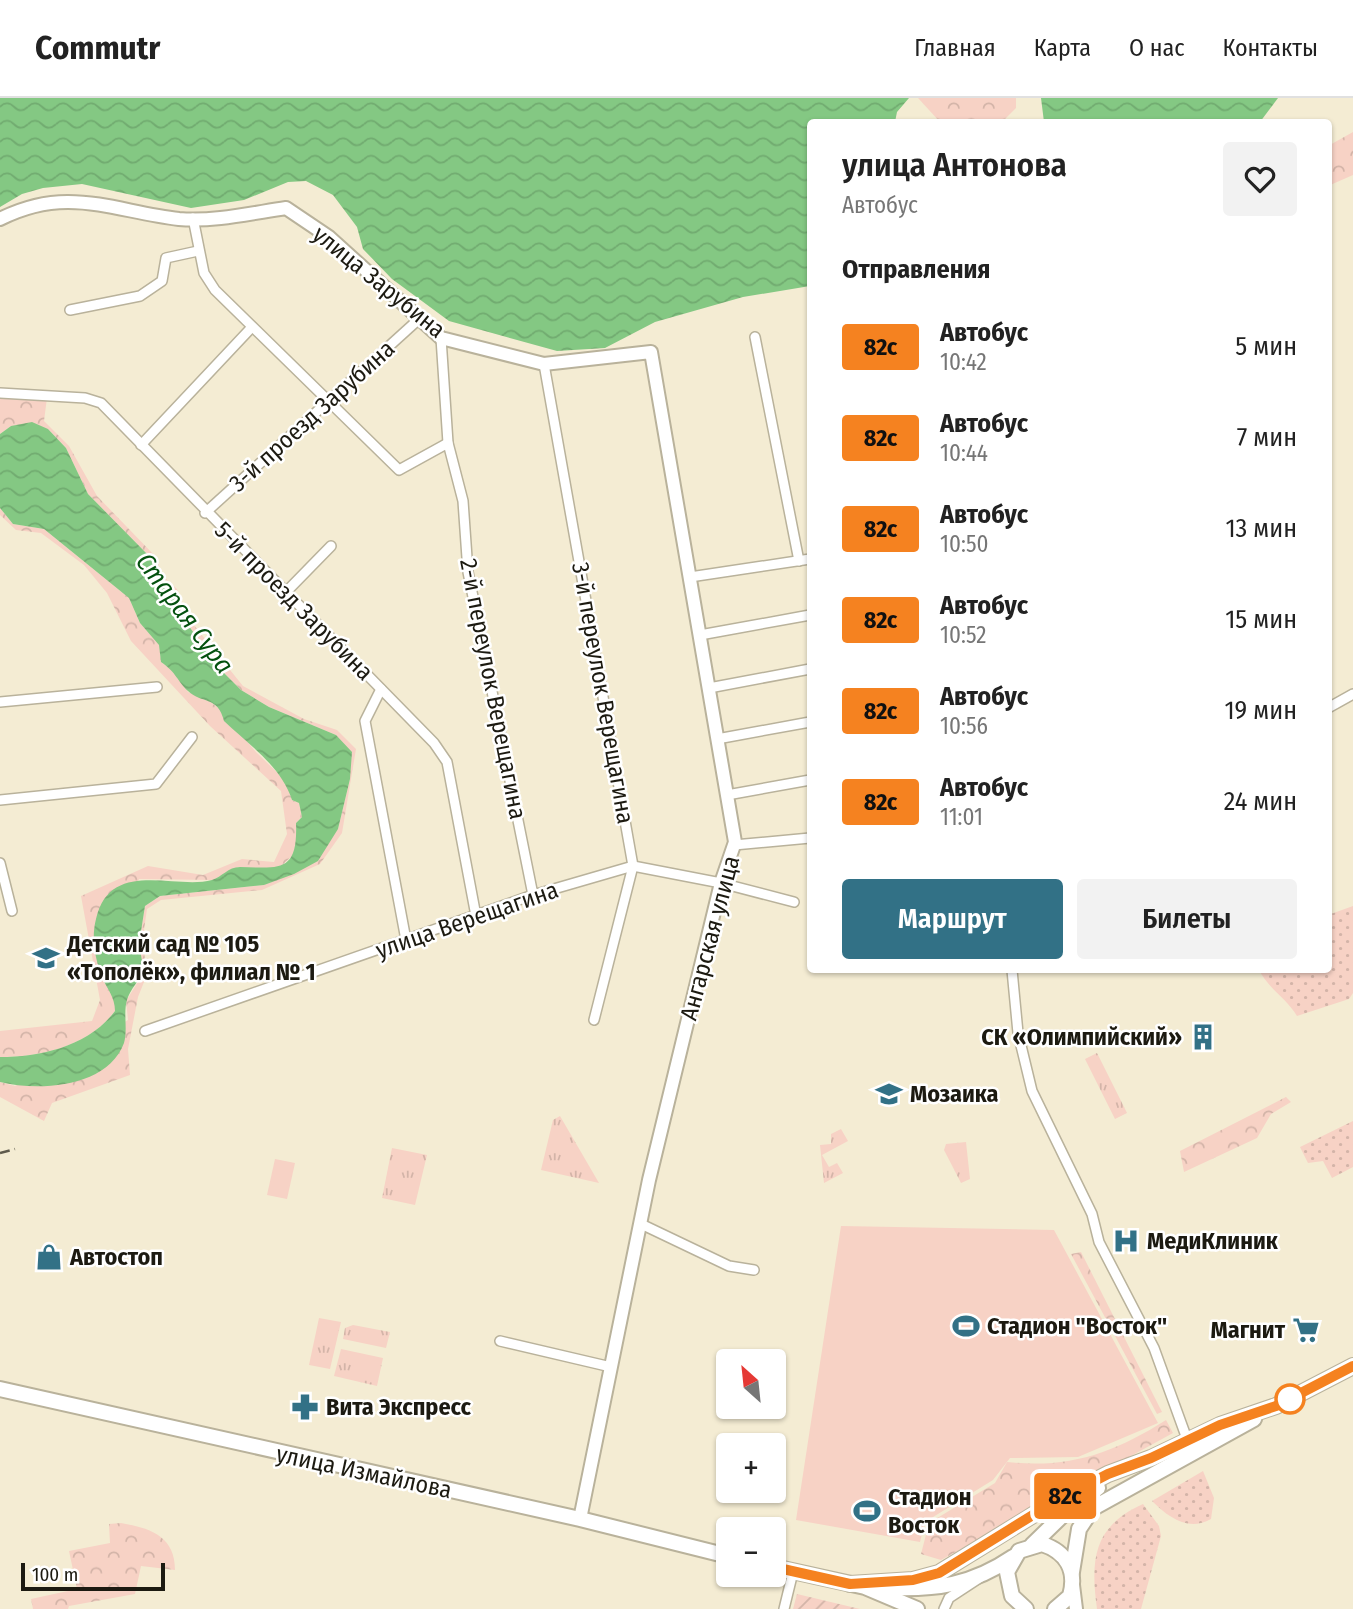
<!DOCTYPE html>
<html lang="ru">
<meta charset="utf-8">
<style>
body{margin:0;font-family:"Fira Sans Condensed",sans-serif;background:#f2f2f2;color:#222;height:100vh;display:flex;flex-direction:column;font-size:26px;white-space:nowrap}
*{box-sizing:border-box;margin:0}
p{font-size:23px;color:#767676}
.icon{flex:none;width:38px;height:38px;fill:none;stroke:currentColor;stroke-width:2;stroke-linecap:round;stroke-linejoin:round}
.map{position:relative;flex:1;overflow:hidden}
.details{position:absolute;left:807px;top:21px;width:525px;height:854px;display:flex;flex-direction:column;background:#fff;border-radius:7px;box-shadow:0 2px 5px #0004}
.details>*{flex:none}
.badge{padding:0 14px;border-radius:5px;font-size:24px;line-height:46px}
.needle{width:46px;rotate:333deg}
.buttons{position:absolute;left:716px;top:1251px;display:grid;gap:14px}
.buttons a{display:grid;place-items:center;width:70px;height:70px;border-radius:7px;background:#fff;box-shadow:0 2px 5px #0004;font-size:35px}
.scale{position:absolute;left:21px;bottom:18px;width:144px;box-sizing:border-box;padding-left:7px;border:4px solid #1c1a11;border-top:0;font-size:19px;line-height:24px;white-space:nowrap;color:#1c1a11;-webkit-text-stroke:5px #fff;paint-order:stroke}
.map>.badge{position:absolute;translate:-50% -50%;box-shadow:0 0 0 4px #fff}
h2{padding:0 35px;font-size:26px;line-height:63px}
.round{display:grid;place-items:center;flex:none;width:74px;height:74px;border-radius:7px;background:#f2f2f2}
.headline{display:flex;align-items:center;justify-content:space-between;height:119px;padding:0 35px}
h1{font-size:33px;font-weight:600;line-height:52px}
.action{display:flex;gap:14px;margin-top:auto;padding:14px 35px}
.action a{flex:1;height:80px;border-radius:7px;background:#327186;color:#fff;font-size:28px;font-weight:600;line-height:80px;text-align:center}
.action a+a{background:#f2f2f2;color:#222}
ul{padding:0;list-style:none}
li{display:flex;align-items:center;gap:21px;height:91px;padding:0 35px}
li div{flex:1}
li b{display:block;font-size:26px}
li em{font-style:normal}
li .badge{min-width:77px;font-weight:700;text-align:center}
header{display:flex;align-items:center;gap:42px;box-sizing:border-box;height:98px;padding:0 35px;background:#fff;border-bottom:2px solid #e0e0e0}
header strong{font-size:33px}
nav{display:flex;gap:38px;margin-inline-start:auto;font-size:24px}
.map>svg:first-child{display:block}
.grass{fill:url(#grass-dots)}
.forest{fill:url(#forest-crowns)}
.park{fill:url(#park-tufts)}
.garden{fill:url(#garden-furrows)}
.pitch{fill:#f7d2c5}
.water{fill:url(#water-waves)}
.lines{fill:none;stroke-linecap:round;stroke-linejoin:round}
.street-casing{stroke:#b9b29b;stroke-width:12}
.secondary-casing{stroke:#b9b29b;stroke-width:16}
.primary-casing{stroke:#b9b29b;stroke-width:18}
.street{stroke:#fff;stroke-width:9}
.secondary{stroke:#fff;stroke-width:12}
.primary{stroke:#fff;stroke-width:14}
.rail{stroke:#5e5a4c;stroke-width:2.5;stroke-dasharray:10 5;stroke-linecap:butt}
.line-casing{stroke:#fff;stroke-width:16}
.line{stroke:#f58220;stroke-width:10}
.stop-dot{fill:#fff;stroke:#f58220;stroke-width:3.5}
.labels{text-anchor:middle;stroke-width:5;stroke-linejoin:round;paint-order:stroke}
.street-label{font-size:24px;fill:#1c1a11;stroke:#fff}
.poi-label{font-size:24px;font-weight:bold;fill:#1c1a11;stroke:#fff;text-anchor:start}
.water-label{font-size:26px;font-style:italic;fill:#04510f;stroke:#fff}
</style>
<header>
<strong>Commutr</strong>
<nav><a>Главная</a><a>Карта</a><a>О нас</a><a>Контакты</a></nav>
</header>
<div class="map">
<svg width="1353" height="1511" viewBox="0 0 1353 1511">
<defs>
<pattern id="grass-dots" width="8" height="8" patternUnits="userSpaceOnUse" patternTransform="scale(1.75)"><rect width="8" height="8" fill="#f7d2c5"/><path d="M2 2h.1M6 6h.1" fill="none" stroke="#d3b4a8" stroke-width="1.8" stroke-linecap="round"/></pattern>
<pattern id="forest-crowns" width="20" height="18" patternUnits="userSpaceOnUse" patternTransform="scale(1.75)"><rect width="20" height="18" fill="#f7d2c5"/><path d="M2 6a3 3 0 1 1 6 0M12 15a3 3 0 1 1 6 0" fill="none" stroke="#d3b4a8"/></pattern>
<pattern id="park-tufts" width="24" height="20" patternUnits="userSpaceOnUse" patternTransform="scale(1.75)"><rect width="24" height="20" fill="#f7d2c5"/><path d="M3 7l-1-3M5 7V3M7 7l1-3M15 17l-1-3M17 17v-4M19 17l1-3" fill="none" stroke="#d3b4a8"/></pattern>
<pattern id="garden-furrows" width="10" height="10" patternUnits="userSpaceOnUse" patternTransform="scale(1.75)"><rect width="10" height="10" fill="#f7d2c5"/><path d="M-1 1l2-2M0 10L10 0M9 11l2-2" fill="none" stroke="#d3b4a8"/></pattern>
<pattern id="water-waves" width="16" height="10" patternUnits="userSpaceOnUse" patternTransform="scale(1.75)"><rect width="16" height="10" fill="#84c883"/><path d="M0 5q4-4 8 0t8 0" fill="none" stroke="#71ab70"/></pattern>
</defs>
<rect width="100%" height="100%" fill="#f4ecd3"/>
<g class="grass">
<path d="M1353,808V895L1349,901L1297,918C1286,900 1268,890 1259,872H1328V817Z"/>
<path d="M1353,1023V1069L1332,1080L1323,1063L1308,1065L1300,1049Z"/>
<path d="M1203,1373L1214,1400L1211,1421C1188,1434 1168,1419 1152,1403Z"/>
<path d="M1143,1406L1159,1428L1161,1438L1141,1511H1097C1090,1460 1094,1428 1143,1406Z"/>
</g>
<g class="forest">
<path d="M918,0H1016V10L1002,24H940Z"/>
<path d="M1353,34V77L1328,88V48Z"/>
<path d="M0,296L47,300L44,323L69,348L97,398L156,459L162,477L177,491L189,521L243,588L304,621L337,632L356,651L342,735L320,766L262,792L161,802L147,811L142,846L148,874L138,899L128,951L130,977L52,1005L44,1023L0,999V984L15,988L128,922L126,903L144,874L139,846L145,808L160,798L264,787L338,731L350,681L336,637L269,609L241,592L217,568L184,521L173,494L158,480L151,460L88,396L66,350L48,331L11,328L0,336Z"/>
<path d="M0,410L13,426L44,431L129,500L140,525L160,547L161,564L175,574L188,594L205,600L221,612L256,654L286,683L292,702L299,705L302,719L296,725L297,743L293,757L279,770L260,772L238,769L213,782L139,781L102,879L115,903V913C89,948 42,959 0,959V933L92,923L100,902L81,798L148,768L203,777L242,761L274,764L287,736L281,693L210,628L131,543L107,495L84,467L41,435L16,432L0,417Z"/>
<path d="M1286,999L1291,1004L1271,1016L1257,1040L1184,1074L1180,1053Z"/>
<path d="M1081,1154L1162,1314L1157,1316L1071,1156Z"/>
<path d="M1166,1322L1173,1335L941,1462L921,1456L929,1425L995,1385L1007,1364C1069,1371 1114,1355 1166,1322Z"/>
<path d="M121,1425C150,1430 175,1438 175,1472L141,1468L135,1496L69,1508L68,1511H33L31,1501L77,1491L69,1453L110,1445L109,1426Z"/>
</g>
<g class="park">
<path d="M1097,955L1127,1015L1115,1021L1085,961Z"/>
<path d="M560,1018L599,1085L541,1072L553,1022Z"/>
<path d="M841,1031L848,1043L822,1057L829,1069L837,1065L843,1075L824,1085L820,1047L831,1046V1036Z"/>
<path d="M966,1044L970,1081L961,1085L944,1052L946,1046Z"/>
<path d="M392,1050L427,1057L415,1107L382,1100Z"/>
<path d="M319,1220L341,1224L330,1271L309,1267Z"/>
<path d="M353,1227L390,1234L386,1250L343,1241L345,1230Z"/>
<path d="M341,1251L383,1260L377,1288L334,1278Z"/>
</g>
<path class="garden" d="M797,1496L860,1511H793Z"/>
<g class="pitch">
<path d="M275,1061L295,1065L287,1101L267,1097Z"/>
<path d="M841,1128L1054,1132L1158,1325L1078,1359L1010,1360L993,1382L925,1424L920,1444L796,1422Z"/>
</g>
<g class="water">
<path d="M0,0H909L897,14L895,24H810V188L743,199L655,224L605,250L557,253L449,223L392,181L363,151L357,129L333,97L306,83L288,84L244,102L191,110L82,86L43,90L22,96L0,109Z"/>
<path d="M1041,0H1278L1260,24H1044Z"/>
<path d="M32,324L48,331L66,350L88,396L151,460L158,479L173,494L184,521L217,568L241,592L269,609L336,637L352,654L350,681L338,731L318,763L294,776L264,787L160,798L145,808L139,846L144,874C139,882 130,892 127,902C123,915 128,931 124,945C108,989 40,994 0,984V959C41,959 89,948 115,913C115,899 107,891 102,879C95,860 91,840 96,821C110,760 175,792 212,782C222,779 228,769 240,769C280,770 298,775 296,725L302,719L299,705L292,702C281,668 249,647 224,623C218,598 202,606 188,593C177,583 177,575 161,564L159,547L140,525L129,500L44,431L13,426L0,410V336L11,328Z"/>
</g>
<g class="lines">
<g class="street-casing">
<g id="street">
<path d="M193,120L204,175L215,192L399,372L448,345"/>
<path d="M70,212L140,198L162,183L166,160L198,153"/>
<path d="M755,239L799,463"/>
<path d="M441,240L448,345L463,403L468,474L533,797"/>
<path d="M544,266L633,768L594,922"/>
<path d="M0,295L85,300L101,305L434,645L447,664L476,818"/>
<path d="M141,347L252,229"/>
<path d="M205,415L419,221"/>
<path d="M690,479L810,461"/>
<path d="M286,494L331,448"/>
<path d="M700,537L810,517"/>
<path d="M709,590L810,571"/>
<path d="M381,591L365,623L406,842"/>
<path d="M0,604L157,589"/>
<path d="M1328,610L1353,596"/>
<path d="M717,641L810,624"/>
<path d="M727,697L810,682"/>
<path d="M0,702L156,686L192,639"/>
<path d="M734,747L810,740"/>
<path d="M0,765L12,813"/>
<path d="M1012,872L1018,935L1032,993L1092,1116L1099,1144L1154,1250L1187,1341"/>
<path d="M145,933L533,797L633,768L721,785L794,804"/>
<path d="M641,1126L729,1168L754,1172"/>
<path d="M500,1243L611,1269"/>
<path d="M784,1511L793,1474"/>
<path d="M944,1511L949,1500L981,1479"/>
</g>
</g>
<g class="secondary-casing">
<g id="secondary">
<path d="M0,121C67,87 112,113 179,121C214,124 252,115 286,110L329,139L441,240L544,266L651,254L735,744L721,785L649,1082L580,1421"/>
<path d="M1073,1487L1076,1511"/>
</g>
</g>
<g class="primary-casing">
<g id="primary">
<path d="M0,1291L580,1421L728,1458"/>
<path d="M1032,1447L1066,1414L1098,1390"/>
<path d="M774,1469L865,1489L917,1511"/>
<path d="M1072,1474L1079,1431L1093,1410L1254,1321"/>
<path d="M850,1486L913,1482L939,1475L1054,1404L1108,1376L1151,1360L1220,1327L1276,1308L1353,1268"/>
<path d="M888,1490C936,1492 972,1487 1013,1459"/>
<path d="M1026,1511L1012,1498L1007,1474L1019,1453L1042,1446C1067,1454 1077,1473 1070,1498L1055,1511"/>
</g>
</g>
<use href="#street" class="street"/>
<use href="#secondary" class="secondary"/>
<use href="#primary" class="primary"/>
<path class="rail" d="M0,1055L15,1051"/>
</g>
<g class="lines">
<g class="line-casing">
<path id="line" d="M774,1469L850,1486L913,1482L939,1475L1054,1404L1108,1376L1151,1360L1220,1327L1276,1308L1353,1268"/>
</g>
<use href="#line" class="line"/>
</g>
<defs>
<g id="school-bare" transform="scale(2.1)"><path d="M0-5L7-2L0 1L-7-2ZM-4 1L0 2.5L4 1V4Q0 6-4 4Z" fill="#327186" stroke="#fff" stroke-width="2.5" paint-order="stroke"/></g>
<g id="building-bare" transform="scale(2.1)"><path d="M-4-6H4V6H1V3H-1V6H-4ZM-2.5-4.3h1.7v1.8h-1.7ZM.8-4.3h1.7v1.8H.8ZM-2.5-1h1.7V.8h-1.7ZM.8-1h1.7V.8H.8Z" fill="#327186" stroke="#fff" stroke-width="2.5" paint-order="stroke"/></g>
<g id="hospital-bare" transform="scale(2.1)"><path d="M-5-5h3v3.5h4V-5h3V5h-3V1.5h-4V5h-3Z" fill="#327186" stroke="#fff" stroke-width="2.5" paint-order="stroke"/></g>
<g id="shop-bare" transform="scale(2.1)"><path d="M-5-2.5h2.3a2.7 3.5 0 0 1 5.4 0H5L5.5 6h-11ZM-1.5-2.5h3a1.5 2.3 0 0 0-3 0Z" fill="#327186" stroke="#fff" stroke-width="2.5" paint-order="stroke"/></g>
<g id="stadium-bare" transform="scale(2.1)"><path d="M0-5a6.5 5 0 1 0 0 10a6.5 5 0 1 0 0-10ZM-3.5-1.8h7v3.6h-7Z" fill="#327186" stroke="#fff" stroke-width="2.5" paint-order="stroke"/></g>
<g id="supermarket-bare" transform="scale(2.1)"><path d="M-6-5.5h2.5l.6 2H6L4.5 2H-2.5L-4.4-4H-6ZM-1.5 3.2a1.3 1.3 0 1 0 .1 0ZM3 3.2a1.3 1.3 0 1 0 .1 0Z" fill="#327186" stroke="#fff" stroke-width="2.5" paint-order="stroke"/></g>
<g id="pharmacy-bare" transform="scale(2.1)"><path d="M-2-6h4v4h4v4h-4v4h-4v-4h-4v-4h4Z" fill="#327186" stroke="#fff" stroke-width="2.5" paint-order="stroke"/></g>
</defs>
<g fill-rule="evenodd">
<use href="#school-bare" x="46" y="860"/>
<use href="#building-bare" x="1203" y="939"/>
<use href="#school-bare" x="889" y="996"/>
<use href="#hospital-bare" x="1126" y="1143"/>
<use href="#shop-bare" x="49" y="1159"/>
<use href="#stadium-bare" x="966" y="1228"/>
<use href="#supermarket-bare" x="1306" y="1232"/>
<use href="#pharmacy-bare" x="305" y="1309"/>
<use href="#stadium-bare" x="867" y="1413"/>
</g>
<circle class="stop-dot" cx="1290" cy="1301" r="14"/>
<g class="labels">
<g class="street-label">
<text transform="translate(379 184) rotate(39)" y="8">улица Зарубина</text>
<text transform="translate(312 318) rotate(-42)" y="8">3-й проезд Зарубина</text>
<text transform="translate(294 503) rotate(45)" y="8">5-й проезд Зарубина</text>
<text transform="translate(493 591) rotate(79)" y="8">2-й переулок Верещагина</text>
<text transform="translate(603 595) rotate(80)" y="8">3-й переулок Верещагина</text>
<text transform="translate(467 822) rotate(-19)" y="8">улица Верещагина</text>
<text transform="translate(710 840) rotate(-75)" y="8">Ангарская улица</text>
<text transform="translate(364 1374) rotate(12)" y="8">улица Измайлова</text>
</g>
<g class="poi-label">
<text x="67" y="854">Детский сад № 105<tspan x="67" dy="28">«Тополёк», филиал № 1</tspan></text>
<text x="1182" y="947" text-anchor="end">СК «Олимпийский»</text>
<text x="910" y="1004">Мозаика</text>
<text x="1147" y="1151">МедиКлиник</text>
<text x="70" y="1167">Автостоп</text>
<text x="987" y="1236">Стадион "Восток"</text>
<text x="1285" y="1240" text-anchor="end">Магнит</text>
<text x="326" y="1317">Вита Экспресс</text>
<text x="888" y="1407">Стадион<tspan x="888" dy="28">Восток</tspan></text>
</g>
<g class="water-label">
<text transform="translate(185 515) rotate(53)" y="9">Старая Сура</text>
</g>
</g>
</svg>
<div class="buttons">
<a><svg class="needle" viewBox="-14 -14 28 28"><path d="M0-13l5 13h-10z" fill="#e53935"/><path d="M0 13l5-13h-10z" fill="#767676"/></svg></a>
<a>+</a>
<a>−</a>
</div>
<div class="scale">100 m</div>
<b class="badge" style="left:1065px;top:1398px;background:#f58220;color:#111">82с</b>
<section class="details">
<div class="headline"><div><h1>улица Антонова</h1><p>Автобус</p></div><a class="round"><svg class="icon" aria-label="heart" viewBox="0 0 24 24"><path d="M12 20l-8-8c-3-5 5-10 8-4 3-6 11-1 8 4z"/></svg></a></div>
<h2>Отправления</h2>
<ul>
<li><span class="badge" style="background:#f58220;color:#111">82с</span><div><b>Автобус</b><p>10:42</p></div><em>5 мин</em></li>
<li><span class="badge" style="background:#f58220;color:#111">82с</span><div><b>Автобус</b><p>10:44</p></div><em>7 мин</em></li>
<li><span class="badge" style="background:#f58220;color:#111">82с</span><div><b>Автобус</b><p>10:50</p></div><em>13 мин</em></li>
<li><span class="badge" style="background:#f58220;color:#111">82с</span><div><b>Автобус</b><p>10:52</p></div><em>15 мин</em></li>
<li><span class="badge" style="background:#f58220;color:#111">82с</span><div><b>Автобус</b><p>10:56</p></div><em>19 мин</em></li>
<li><span class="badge" style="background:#f58220;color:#111">82с</span><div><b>Автобус</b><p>11:01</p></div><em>24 мин</em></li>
</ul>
<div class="action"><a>Маршрут</a><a>Билеты</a></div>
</section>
</div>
